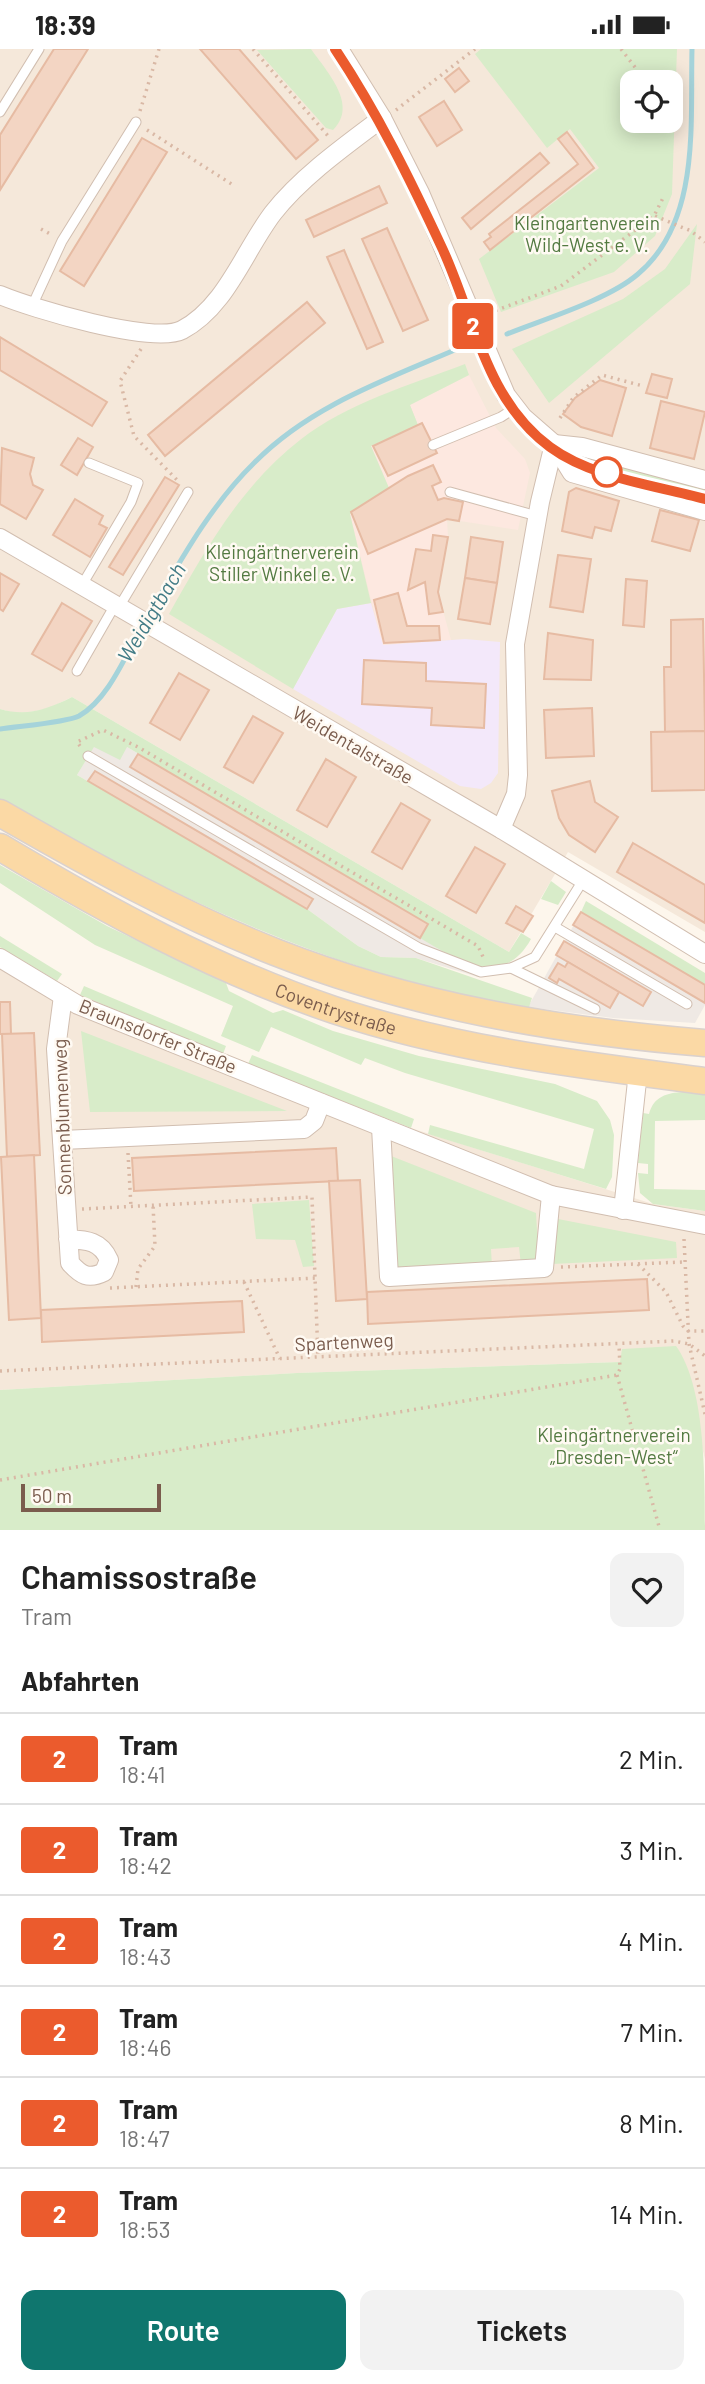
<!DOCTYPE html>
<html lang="de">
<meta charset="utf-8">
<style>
body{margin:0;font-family:Barlow,sans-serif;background:#f2f2f2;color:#222;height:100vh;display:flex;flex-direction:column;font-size:26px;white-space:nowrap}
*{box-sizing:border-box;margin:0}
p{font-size:23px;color:#767676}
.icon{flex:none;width:38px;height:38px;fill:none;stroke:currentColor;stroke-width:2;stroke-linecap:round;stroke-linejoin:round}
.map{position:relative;height:1481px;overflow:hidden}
.drawer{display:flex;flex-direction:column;background:#fff;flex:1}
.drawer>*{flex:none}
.badge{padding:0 14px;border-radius:5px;font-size:24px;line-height:46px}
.fabs{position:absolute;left:620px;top:21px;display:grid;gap:14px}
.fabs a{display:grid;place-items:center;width:63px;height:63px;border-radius:14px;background:#fff;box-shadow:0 4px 18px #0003;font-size:35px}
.scale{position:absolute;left:21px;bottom:18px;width:140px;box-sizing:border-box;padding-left:7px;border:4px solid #7a5c4d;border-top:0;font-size:19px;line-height:24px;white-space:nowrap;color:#7a5c4d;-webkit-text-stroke:5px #fffaf3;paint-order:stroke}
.map>.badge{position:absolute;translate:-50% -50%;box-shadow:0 0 0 4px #fff}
h2{padding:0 21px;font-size:26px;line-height:63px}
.round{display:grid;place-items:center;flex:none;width:74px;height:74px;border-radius:14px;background:#f2f2f2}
.head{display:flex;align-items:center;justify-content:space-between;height:119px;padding:0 21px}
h1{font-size:33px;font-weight:600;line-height:52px}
.action{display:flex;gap:14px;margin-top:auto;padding:14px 21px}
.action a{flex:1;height:80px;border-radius:14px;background:#0f766e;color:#fff;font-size:28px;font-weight:600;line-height:80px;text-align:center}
.action a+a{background:#f2f2f2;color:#222}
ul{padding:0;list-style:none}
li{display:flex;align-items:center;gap:21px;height:91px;padding:0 21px;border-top:2px solid #e0e0e0}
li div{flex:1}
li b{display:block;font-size:26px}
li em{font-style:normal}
li .badge{min-width:77px;font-weight:700;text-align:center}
.status{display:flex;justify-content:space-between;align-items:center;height:49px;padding:0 35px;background:#fff;direction:ltr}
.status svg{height:19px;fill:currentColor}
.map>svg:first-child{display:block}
.residential{fill:#f5e8da;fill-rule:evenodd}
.commercial{fill:#fde8e0}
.industrial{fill:#efe9e4}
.education{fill:#f3e8fa}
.green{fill:#d8ecc9;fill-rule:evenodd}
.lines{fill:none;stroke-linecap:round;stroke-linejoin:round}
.stream{stroke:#a5d3da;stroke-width:5}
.building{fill:#f3d5c3;stroke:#e6bba3;stroke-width:2}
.service-casing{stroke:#d1beb0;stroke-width:11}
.minor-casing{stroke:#d1beb0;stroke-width:20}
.primary-casing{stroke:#dad1cd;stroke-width:29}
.path{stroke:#d9b8a5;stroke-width:3.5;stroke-dasharray:2 5;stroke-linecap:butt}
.service{stroke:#fff;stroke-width:9}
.minor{stroke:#fff;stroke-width:18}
.primary{stroke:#fbd9a5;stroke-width:26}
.tram{stroke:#b9a8c9;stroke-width:2}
.line-casing{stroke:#fff;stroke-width:16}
.line{stroke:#eb5b2d;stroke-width:10}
.stop-dot{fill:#fff;stroke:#eb5b2d;stroke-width:3.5}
.labels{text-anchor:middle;stroke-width:5;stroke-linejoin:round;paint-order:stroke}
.park-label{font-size:19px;fill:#537a41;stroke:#fffaf3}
.street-label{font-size:19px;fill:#7a5c4d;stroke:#fffaf3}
.water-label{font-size:21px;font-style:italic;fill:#437c86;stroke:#fffaf3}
</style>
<div class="status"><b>18:39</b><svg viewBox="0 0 49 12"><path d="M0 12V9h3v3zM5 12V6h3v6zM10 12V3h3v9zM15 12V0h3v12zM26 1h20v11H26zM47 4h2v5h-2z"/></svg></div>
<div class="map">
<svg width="705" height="1481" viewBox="0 0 705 1481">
<rect width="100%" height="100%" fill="#fdf6ec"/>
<g class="residential">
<path d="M0,0H705V883L568,803L509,903L72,648L47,660L17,665L0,660ZM632,33H670V72H632Z"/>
<path d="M0,898L80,946L382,1070L653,1155L705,1162V1410L678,1307L620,1313L297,1324L0,1341Z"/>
</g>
<path class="commercial" d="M469,326L496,379L525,410L530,424L518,481L447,470L448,488L438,543L451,591L382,596L350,465L389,439L371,397L418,376L410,356Z"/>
<g class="industrial">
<path d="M94,697L127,698L428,874L498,896L478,928L416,909L381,908L358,897L307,860L77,726Z"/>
<path d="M581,863L705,936V956L695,974L613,969L528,958Z"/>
</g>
<path class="education" d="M371,554L383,596L465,590L500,593L498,724L491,734L481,740L460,737L293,640L337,560Z"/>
<g class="green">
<path d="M311,0C327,23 359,56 333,81L326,79L257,1Z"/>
<path d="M481,0H677L672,145L655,187L614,223L501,263L479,210L599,119L570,80L547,99L475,5ZM632,33H670V72H632Z"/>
<path d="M697,175L690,235L549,354L512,300L623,250L665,220Z"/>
<path d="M465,315L469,326L410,356L418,376L371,397L389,439L350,465L371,554L337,560L293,640L169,565C205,501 241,437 300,391C347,354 410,336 465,315Z"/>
<path d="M601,410L705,439V455L597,425Z"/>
<path d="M72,648L509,903L521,884L531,890C503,941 457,911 420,889L428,875L127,698L120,711L94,698L77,726L307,860L358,897L381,908L416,909L532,949L529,958L574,966C504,955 435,941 367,920C237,879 118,817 0,750V660C27,668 48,660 72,648Z"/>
<path d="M0,816L107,877L226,934L229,942L273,964L283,961L333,982L419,1007L555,1035L597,1052L610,1071L614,1086L612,1128L606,1140L428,1085L430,1076L584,1120L594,1080L405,1024L365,1009L361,1016L271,978L259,1003L221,987L233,957L95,896L0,834Z"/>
<path d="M551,832L566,843L558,856L541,850Z"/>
<path d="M586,852L705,924V936L581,863Z"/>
<path d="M0,887L62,925L57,932L0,898Z"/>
<path d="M84,937L226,997L223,1005L80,946Z"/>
<path d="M81,982L287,1062L90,1063Z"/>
<path d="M252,1006L414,1070L411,1079L248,1015Z"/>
<path d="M683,1043L705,1045V1071L655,1072L654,1140L705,1141V1162L653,1155L640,1144L638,1124L648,1125V1115L638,1114L643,1064L649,1065C654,1047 667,1044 683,1043Z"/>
<path d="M386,1105L536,1164L539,1215L521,1216L519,1198L491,1200L492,1218L393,1223Z"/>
<path d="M309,1151L314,1217L303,1218L295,1191L256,1190L252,1155Z"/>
<path d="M553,1169L676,1193L677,1209L552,1215Z"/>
<path d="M676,1297C705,1337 705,1425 705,1481H0V1341L297,1324L620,1313L622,1300Z"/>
</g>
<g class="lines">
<g class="stream">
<path d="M507,285C544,270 608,251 638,225C701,172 690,74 692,0"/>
<path d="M0,680C18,677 65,674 79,667C109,650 126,605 143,576C176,520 207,460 254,414C310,357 385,331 457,300"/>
</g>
</g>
<g class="building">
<path d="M54,0H88L0,141V86Z"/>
<path d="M200,0H239L318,91L296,110Z"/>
<path d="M459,19L469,32L455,43L445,30Z"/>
<path d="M444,52L462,81L437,97L419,68Z"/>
<path d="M567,83L594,119L490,201L484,193L491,188L489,185L578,115L558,90Z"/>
<path d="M142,89L167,103L84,237L60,222Z"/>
<path d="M540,104L549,114L471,180L462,169Z"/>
<path d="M379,137L387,154L314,188L306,171Z"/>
<path d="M387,179L428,271L403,282L362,190Z"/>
<path d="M344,201L383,293L367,300L327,208Z"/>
<path d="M307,253L325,274L165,407L148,386Z"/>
<path d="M0,288L107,353L92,377L0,321Z"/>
<path d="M652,325L672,330L667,349L646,344Z"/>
<path d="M600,331L626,339L612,387L581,378L563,365L575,349Z"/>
<path d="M661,352L705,363L694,410L650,399Z"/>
<path d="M422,374L437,404L388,427L373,397Z"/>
<path d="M78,389L93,398L77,426L61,416Z"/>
<path d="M2,399L34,409L30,425L33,436L43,441L26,470L0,455Z"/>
<path d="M433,416L441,433L432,437L438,451L444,449L463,453L459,472L447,470L368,505L351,463L408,427Z"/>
<path d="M165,428L179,436L123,526L109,518Z"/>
<path d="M576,439L619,452L611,482L595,478L592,489L562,482L569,443Z"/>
<path d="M75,450L103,467L99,475L107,479L90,508L53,486Z"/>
<path d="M660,461L699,471L690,502L652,492Z"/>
<path d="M433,486L448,488L438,543L443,563L429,565L425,533L408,541L416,500L431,502Z"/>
<path d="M471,488L503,493L497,534L465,529Z"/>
<path d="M558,506L591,510L583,563L550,558Z"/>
<path d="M0,524L19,535L3,562L0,560Z"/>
<path d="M465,529L497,534L490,575L458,570Z"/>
<path d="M626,530L647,532L644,578L623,576Z"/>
<path d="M398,544L407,577H439L440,591L384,594L374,551Z"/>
<path d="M62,554L92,572L62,622L32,605Z"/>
<path d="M703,570L705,682L665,683L664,618H671V571Z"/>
<path d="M548,584L593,591L591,631L544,630Z"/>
<path d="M364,611L426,614V632L486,635L484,679L431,676L432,659L362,655Z"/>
<path d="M179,624L209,641L180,691L150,674Z"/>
<path d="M592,659L594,707L546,709L544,661Z"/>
<path d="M253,667L283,684L253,734L224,718Z"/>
<path d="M705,682V741L652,742L651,683Z"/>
<path d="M138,705L428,875L420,889L130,718Z"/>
<path d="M326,710L356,728L327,778L297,761Z"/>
<path d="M95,722L313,850L307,860L88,732Z"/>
<path d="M590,732L595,753L618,768L595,803L569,786L559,769L552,742Z"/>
<path d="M401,754L430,771L402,820L372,803Z"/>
<path d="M633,794L705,836V874L617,823Z"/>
<path d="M475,798L505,815L476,864L446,847Z"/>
<path d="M516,857L533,867L523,883L506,874Z"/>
<path d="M581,863L705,936V954L573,876Z"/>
<path d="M564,892L651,943L643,957L556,906Z"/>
<path d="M568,913L619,943L610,959L559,930L557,934L549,929L558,914L565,918Z"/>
<path d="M0,953H10L11,985H0Z"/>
<path d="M34,984L40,1106L7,1108L2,985Z"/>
<path d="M336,1099L338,1132L134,1142L132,1109Z"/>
<path d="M34,1106L41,1269L9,1271L1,1108Z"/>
<path d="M360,1131L367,1250L336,1252L329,1132Z"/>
<path d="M647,1230L649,1261L368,1275L367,1243Z"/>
<path d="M242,1252L244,1283L42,1293L41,1261Z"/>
</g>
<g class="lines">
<g class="service-casing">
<g id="service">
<path d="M0,63L39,0"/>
<path d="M32,257L62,192L136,73"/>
<path d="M433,396L501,368L515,359"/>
<path d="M450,443L537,467"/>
<path d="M82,536L131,453L138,434L89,414"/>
<path d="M119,558L188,443"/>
<path d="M77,622L115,556"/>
<path d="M88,707L419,899L481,923L511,919L535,908L582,833"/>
<path d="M555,878L687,955"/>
<path d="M511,919L595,960"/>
</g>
</g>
<g class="minor-casing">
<g id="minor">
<path d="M339,0L382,69L420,144L506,346L523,368L554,395L572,424L705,462"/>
<path d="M0,246C31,259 153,296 182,281C226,258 244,202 273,164C301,128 346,96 382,69"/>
<path d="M554,395L582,398L705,431"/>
<path d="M0,489L501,780L705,905"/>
<path d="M501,780L516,745L518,726L515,595L540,453L554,395"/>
<path d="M0,909L78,956L551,1146L705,1176"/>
<path d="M63,947L56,1000L70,1214C81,1226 88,1231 104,1223L109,1211C101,1192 87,1191 68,1190"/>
<path d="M381,1078L389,1228L544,1219L551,1146"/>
<path d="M62,1091L304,1080L314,1072L321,1054"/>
<path d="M623,1161L638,1023"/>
</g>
</g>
<g class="primary-casing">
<g id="primary">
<path d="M0,764C89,815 179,865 275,903C412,957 559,982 705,994"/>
<path id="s1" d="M0,798C107,862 215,921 334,961C454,1001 581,1016 705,1032"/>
</g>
</g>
<g class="path">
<path d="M253,0L329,88"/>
<path d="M621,0L641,26"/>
<path d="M396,61L475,0"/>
<path d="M140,62L159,0"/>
<path d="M147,81L233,136"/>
<path d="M655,167L691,182L705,193"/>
<path d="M41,180L52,186"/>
<path d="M489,264L561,237L654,167L663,149"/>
<path d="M141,300L120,332L134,387L180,434"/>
<path d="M560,369L573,349L602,326L643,337"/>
<path d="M80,697L77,693L103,681L138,698L478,897L484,910"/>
<path d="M128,1104L131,1158"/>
<path d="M82,1160L312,1148L318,1308"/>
<path d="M684,1190L689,1295L705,1365"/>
<path d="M638,1215L666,1243L683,1277L688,1282H705"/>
<path d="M561,1218L683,1213"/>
<path d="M244,1233L280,1310"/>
<path d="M136,1238L138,1220L155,1197L153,1156"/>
<path d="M110,1239L316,1229"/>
<path d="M0,1322L674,1292L689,1295L705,1307"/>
<path d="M617,1326L660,1481"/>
<path d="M0,1431L617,1326L620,1320L619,1295"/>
</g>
<use href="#service" class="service"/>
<use href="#minor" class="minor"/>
<use href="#primary" class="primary"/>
<path class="tram" d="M335,0C377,63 412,132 443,201C473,269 486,351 550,398C592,429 655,436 705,450"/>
</g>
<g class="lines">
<g class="line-casing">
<path id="line" d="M335,0C377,63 411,132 443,201C474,269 486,351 550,398C592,429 655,436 705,450"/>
</g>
<use href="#line" class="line"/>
</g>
<circle class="stop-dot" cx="607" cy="423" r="14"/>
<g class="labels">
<g class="park-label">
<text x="587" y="181">Kleingartenverein<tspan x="587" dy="22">Wild-West e. V.</tspan></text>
<text x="282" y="510">Kleingärtnerverein<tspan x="282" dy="22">Stiller Winkel e. V.</tspan></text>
<text x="614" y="1393">Kleingärtnerverein<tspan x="614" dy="22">„Dresden-West“</tspan></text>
</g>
<g class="street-label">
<text transform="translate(353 696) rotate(30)" y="7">Weidentalstraße</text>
<text dy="7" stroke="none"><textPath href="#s1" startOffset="374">Coventrystraße</textPath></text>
<text transform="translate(158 987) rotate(22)" y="7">Braunsdorfer Straße</text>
<text transform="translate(62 1068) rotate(-92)" y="7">Sonnenblumenweg</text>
<text transform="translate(344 1293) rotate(-3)" y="7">Spartenweg</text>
</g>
<g class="water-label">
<text transform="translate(152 564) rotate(-59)" y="7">Weidigtbach</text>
</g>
</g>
</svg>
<div class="fabs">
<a><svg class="icon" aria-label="locate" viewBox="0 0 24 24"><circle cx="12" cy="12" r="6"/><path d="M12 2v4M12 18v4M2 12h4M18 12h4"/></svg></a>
</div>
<div class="scale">50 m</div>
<b class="badge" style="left:473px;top:277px;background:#eb5b2d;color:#fff">2</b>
</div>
<section class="drawer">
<div class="head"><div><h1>Chamissostraße</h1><p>Tram</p></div><a class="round"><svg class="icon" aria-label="heart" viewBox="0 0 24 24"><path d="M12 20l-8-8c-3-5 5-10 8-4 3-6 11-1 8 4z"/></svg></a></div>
<h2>Abfahrten</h2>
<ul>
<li><span class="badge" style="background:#eb5b2d;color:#fff">2</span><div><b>Tram</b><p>18:41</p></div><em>2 Min.</em></li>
<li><span class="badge" style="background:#eb5b2d;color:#fff">2</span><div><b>Tram</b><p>18:42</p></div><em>3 Min.</em></li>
<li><span class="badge" style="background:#eb5b2d;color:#fff">2</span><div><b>Tram</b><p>18:43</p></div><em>4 Min.</em></li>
<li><span class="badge" style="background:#eb5b2d;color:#fff">2</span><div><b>Tram</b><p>18:46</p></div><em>7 Min.</em></li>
<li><span class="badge" style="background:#eb5b2d;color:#fff">2</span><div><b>Tram</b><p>18:47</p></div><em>8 Min.</em></li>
<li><span class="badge" style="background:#eb5b2d;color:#fff">2</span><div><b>Tram</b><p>18:53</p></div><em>14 Min.</em></li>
</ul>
<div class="action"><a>Route</a><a>Tickets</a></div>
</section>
